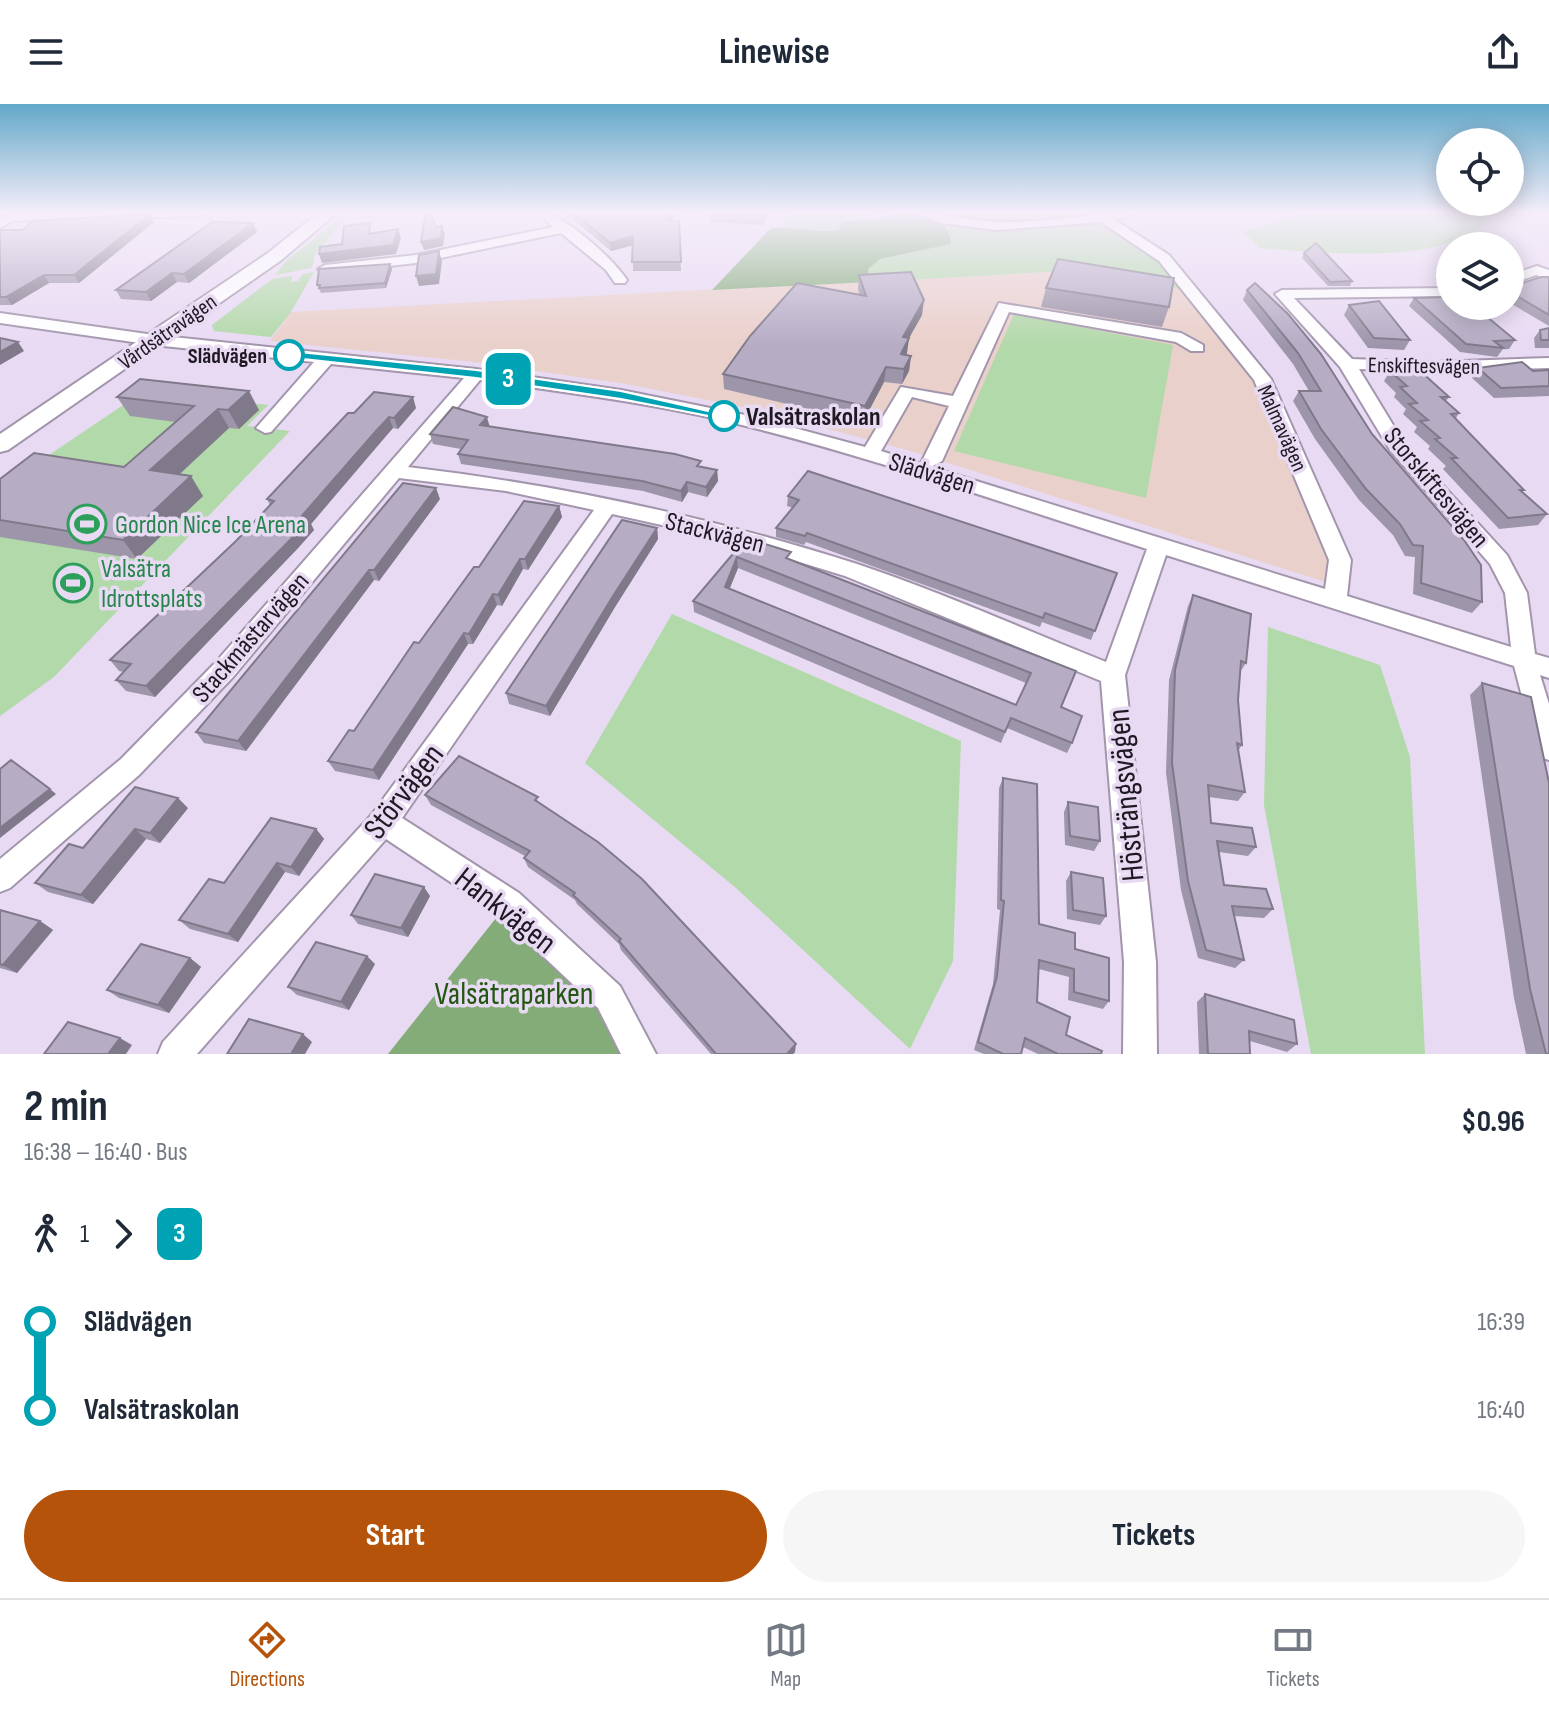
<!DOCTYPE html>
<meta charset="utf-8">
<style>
body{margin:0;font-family:"Sofia Sans Condensed",sans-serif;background:#f6f6f7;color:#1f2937;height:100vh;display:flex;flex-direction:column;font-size:30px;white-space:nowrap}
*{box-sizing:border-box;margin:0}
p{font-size:26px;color:#747a83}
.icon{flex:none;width:44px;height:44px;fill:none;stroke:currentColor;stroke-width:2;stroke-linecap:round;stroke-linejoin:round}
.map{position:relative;height:950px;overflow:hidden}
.details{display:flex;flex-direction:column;background:#fff;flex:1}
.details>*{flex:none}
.badge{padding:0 16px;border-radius:12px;font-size:28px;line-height:52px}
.fabs{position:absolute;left:1436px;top:24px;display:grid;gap:16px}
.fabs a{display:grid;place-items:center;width:88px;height:88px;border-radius:50%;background:#fff;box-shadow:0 4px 20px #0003;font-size:40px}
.map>.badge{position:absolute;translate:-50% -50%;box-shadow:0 0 0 4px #fff}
.legs{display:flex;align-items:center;gap:12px;height:88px;padding:0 24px;font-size:26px}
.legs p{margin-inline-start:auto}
.overview{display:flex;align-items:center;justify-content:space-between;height:136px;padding:0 24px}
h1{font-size:44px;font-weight:700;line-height:60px}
.cta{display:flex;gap:16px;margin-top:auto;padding:16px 24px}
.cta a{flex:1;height:92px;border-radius:48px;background:#b45309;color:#fff;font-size:32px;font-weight:700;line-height:92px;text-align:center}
.cta a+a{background:#f6f6f7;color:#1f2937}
ul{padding:0 24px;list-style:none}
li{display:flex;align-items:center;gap:28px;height:88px;font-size:30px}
li i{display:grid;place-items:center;width:12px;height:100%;margin:0 10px;background:currentColor}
li i::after{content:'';width:20px;height:20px;margin:-10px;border:6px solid;border-radius:50%;background:#fff}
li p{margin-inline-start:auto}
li:first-child i{background:linear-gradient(#0000 50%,currentColor 0)}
li:last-child i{background:linear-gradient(currentColor 50%,#0000 0)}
header{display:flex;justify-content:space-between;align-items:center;height:104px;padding:0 24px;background:#fff;font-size:36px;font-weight:700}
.menu{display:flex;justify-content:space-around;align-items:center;height:112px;border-top:2px solid #e0e1e3;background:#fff;font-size:22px;color:#747a83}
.menu a{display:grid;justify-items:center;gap:4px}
.menu .active{color:#b45309}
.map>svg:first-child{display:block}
.education{fill:#ead0ca}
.green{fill:#b2d9a9}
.forest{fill:#83ac79}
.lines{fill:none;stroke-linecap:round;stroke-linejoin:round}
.minor-casing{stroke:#a295ac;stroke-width:4}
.major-casing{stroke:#a295ac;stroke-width:4}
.minor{fill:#fff;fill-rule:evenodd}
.major{fill:#fff;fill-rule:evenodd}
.wall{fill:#9d95a9;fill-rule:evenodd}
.shaded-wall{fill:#7f798a}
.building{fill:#b6adc5;stroke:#7f798a;stroke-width:2;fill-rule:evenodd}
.line-1{fill:#00a3b4;stroke:#fff;stroke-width:2}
.stop-1-dot{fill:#fff;stroke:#00a3b4;stroke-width:4}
.labels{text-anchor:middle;stroke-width:7;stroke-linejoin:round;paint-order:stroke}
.far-street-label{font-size:22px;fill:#1e1922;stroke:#e8daf3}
.far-stop-label{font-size:22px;font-weight:bold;fill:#1e1922;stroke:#e8daf3;text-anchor:end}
.stop-label{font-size:26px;font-weight:bold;fill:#1e1922;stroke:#e8daf3;text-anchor:start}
.street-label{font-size:26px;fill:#1e1922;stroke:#e8daf3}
.leisure-label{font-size:26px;fill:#27864d;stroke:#e8daf3;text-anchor:start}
.near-street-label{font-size:32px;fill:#1e1922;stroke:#e8daf3}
.near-park-label{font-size:32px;fill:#215710;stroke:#e8daf3}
</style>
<header><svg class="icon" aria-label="menu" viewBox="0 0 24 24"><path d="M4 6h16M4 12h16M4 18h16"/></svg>Linewise<svg class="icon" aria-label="share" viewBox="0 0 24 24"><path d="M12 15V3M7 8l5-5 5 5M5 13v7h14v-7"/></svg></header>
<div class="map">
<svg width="1549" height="950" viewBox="0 0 1549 950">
<rect width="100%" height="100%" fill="#e8daf3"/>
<path class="education" d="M1119,164L1198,192L1262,275L1340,456L1329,479L907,346L753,305L626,280L483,259L270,237L291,208Z"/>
<g class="green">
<path d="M787,108H897L843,117L838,126L819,129L784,122Z"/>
<path d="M926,108H1090L1093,112L985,117Z"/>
<path d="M1308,108H1494C1463,165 1316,148 1260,144L1243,128Z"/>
<path d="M349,111L315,150L312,164L275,171L286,157L341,113Z"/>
<path d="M1102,119L1153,151L1187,188L1119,164L869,178L868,165L880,155L951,140L947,122L1010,124Z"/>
<path d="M314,168L291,208L271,233L214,227L212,221L272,175L292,172L291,178L298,177L302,170Z"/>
<path d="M1014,210L1173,241L1146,394L954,347Z"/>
<path d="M144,287L268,301L247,322L290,327L54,573L0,612V384Z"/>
<path d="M672,510L961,637L953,857L910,945L736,784L585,659Z"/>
<path d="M1268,523L1380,561L1410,653L1425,950H1311L1264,701Z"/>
</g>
<g class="forest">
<path d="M897,108C922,108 949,110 951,140L880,155L868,165L869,178L712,186L771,124C794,121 815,130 838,126L843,117L882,115Z"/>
<path d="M508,799L639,950H388Z"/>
</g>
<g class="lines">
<g class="minor-casing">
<g id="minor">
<path d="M209,108L203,112L12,117L0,124V114L9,109Z"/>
<path d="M537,108C563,108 612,154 627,176L625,179H615L606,166L561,129L416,159L325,169L318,165L325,161L416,151L553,123Z"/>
<path d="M912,108C941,108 968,117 998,118C1049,119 1094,108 1142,108L1115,116L1169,151L1271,275L1351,456L1347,492L1511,543L1505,489L1490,460L1390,346L1340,263L1275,190L1282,186L1450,184V192L1294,194L1352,255L1432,258L1549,254V264L1432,268L1359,265L1404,339L1507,451L1527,489L1535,550L1549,554V574L1540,571L1549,600V656L1540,653L1536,645L1514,562L1166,451L1125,571L1156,858L1157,950H1123L1124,858L1101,577L845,472L725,435L612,410L402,714L519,789L620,882L656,950H621L598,904L497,809L386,735L197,950H158L163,938L373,709L594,406L506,387L399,374L233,573L139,671L10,784L0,788V755L121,655L215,559L464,274L331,260L271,328L265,329L256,324L314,258L154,241L0,219V209L154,231L476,265L621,286L750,312L865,343L901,283L953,292L999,199L1181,229L1203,241V247H1191L1176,238L1009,208L942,357L931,363L1325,485L1329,456L1254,276L1159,157L1101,118L997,126L942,119ZM480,276C570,289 662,300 750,323C884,357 1015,403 1147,445L1106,558C1023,525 941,488 857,460C711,413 560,381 408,363ZM912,293L949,302L922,357L925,361L881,347Z"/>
<path d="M1537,162L1549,166V176L1536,171L1510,180V171Z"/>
</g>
</g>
<g class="major-casing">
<path id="major" d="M319,108H338L280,157L8,346L0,348V330L268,149Z"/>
</g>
<use href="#minor" class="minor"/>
<use href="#major" class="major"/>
</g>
<g class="wall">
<path d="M568,108H676L672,117H679L681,167H633V141L611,147L575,117Z"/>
<path d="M769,108L763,121L710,118L709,110Z"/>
<path d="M150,110L154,118L79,179H49L12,201H0V126H22Z"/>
<path d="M253,119L257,128L189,179L177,178L151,197L121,195L116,186Z"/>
<path d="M1304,149L1352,177L1350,182H1328L1302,154Z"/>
<path d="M390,160L392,165L386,184L321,189L317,181Z"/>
<path d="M859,171L922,211L909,234L906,251L911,252L909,267L902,280L884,278L863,318L724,285L723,270L859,190L858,185Z"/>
<path d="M1549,173V222L1510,199V183Z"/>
<path d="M1046,184L1169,203L1162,223L1041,203Z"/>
<path d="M1247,186L1372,330L1482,498L1472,509L1413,490L1415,453L1405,452L1393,431L1359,396L1315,335L1293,297L1299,287H1309L1293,260L1243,196Z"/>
<path d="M1414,194L1515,236L1509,245H1503L1497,253L1460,248L1409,202Z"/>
<path d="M1349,201L1410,236L1404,246L1368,244L1344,211Z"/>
<path d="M1549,224V244H1535L1534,234L1540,226Z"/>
<path d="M1478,264L1533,267L1549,266V292L1494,294L1472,274Z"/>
<path d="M1390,267L1449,293L1446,297L1459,309L1456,314L1524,386L1522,388L1547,410L1538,421L1499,425L1443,365L1446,362L1428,345L1430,342L1414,328L1417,323L1403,310L1406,305L1394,293L1396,289L1384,277Z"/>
<path d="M117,293L259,306L239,325L229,324L179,371L203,392L137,455L0,433V375L124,363L176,318L130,312Z"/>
<path d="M416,304L398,325L393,324L380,338L311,420L314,426L299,443L155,593L126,587L116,576L124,568L119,567L110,556L236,437L270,401L267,395L354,309Z"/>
<path d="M489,322L701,363L717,366L718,377L707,393L688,388L682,398L643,387L461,360L458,350L461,345L433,340L430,330Z"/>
<path d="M788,392L1117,469L1091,536L1042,518L1040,523L806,438L804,441L776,433V424L793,404L787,402Z"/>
<path d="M440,395L379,477L374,476L246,647L204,639L196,628Z"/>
<path d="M559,402L562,413L528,466L523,465L502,502L497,501L473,540H468L379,676L335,667L328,657L354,627L419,539L479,463Z"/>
<path d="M657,424L658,435L615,503L550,612L509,600L506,589Z"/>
<path d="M743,438L1076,567L1061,603L1072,639L1067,649L1007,624L1001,639L694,508L693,497ZM738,464L1026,579L1016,601L730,484Z"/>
<path d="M1193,491L1246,559L1240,568L1238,596L1242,641L1238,647L1245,688L1238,697L1209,693L1211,719L1256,743L1248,752L1219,748L1224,781L1273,805L1264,814L1234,812L1244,856L1235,864L1198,854L1181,786L1166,669L1169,576L1188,502Z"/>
<path d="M1482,579L1549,950H1526L1514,894L1470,591Z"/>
<path d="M1003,674L1039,820L1075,845L1109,897L1103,905L1068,896L1069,873L1039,865L1037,898L1066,931L1101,950H1038L1023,943L1021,950H984L974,946L993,880L1000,806L997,805L999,684Z"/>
<path d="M425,691L540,699L795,948L793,950H711L621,846L619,840L577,800L575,796L528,763L524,754L525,752L431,701Z"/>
<path d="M1068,698L1100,737L1094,747L1065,741L1064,708Z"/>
<path d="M188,704L160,739L146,735L93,800L48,788L35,779L83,744Z"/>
<path d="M316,725L324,735L299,772L285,768L238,838L190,825L179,816L224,779Z"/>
<path d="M1071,768L1106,812L1100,821L1067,815L1066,777Z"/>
<path d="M430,792L408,833L358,820L351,811Z"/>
<path d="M0,806L40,817L53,826L17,869L0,864Z"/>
<path d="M190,854L201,863L169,909L119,894L107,886Z"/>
<path d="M375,860L349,906L297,891L288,883Z"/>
<path d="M1205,890L1297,940L1287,948L1250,937V950H1199L1197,898Z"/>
</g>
<g class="shaded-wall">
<path d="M671,108H676L668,125L667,116Z"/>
<path d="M765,108H769L763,121V112Z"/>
<path d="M150,110L154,118L79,179L74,171Z"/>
<path d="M253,119L257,128L189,179L184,170Z"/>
<path d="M442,122L445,130L443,142L424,146L421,138Z"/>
<path d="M398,125L401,134L396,150L322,159L319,150Z"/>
<path d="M633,132L634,141L611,147L610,139Z"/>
<path d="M439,147L442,157L439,180L419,182L416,172Z"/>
<path d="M390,160L392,165L386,184L385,179Z"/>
<path d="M172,169L177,178L151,197L146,188Z"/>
<path d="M44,171L49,179L12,201L6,193Z"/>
<path d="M924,196L922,211L909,234L907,249L899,265L903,233Z"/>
<path d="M18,238L24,247L0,261V248Z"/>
<path d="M911,252L909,267L902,280L904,265Z"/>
<path d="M886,263L884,278L863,318L865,302Z"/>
<path d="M249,287L259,306L239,325L228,306Z"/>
<path d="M413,293L416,304L398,325L394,314Z"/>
<path d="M218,305L229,324L162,386L150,366Z"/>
<path d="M389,313L393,324L311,420L314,426L299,443L155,593L146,582L300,414Z"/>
<path d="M487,313L490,324L480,321Z"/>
<path d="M717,366L718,377L707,393L706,383Z"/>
<path d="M191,372L203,392L137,455L123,436Z"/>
<path d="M687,378L688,388L682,398L681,387Z"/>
<path d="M436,384L440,395L379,477L374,466Z"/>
<path d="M559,402L562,413L528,466L525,455Z"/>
<path d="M657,424L658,435L615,503L550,612L546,602L613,492Z"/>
<path d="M737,453L738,464L726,493L725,483Z"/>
<path d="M520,455L523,465L502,502L498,491Z"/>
<path d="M369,466L374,476L246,647L238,637Z"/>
<path d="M493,490L497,501L473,540L469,530Z"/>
<path d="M464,529L468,540L379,676L373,666Z"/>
<path d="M50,685L56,690L0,734V724Z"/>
<path d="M178,694L188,704L160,739L150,729Z"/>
<path d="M135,725L146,735L93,800L81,791Z"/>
<path d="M316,725L324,735L299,772L291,763Z"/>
<path d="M277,759L285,768L238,838L228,830Z"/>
<path d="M424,783L430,792L408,833L401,824Z"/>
<path d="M40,817L53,826L17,869L3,861Z"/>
<path d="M367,852L375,860L349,906L341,898Z"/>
<path d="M190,854L201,863L169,909L158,901Z"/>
<path d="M303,930L312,938L305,950H291Z"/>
<path d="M120,934L132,941L126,950H108Z"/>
<path d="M796,940L795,948L793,950H787Z"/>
</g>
<g class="building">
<path d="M426,108H430L436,123L442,122L441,134L421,138Z"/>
<path d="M573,108H671L667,116L679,117L681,158H632L633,132L610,139Z"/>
<path d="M710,108H765L763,112L709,110Z"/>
<path d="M150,110L74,171H44L6,193H0V126H22L34,117Z"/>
<path d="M212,118L253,119L184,170L172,169L146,188L116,186Z"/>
<path d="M370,119L369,130L398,125L393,141L319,150L320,143L342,140L344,122Z"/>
<path d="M1316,139L1352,177L1330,178L1304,149Z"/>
<path d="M439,147L436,170L416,172L419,151Z"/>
<path d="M1058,155L1174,174L1169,203L1046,184Z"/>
<path d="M390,160L385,179L319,184L320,181H317L319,165Z"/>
<path d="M911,168L924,196L903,233L909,234L901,250L911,252L904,265L886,263L865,302L723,270L750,232L797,179L866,192L859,171Z"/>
<path d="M1541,173H1549V211L1510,188V183Z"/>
<path d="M1255,179L1288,210L1321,250L1372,330L1464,436L1481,461L1482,498L1421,479L1423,442L1413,441L1400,420L1366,385L1321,325L1299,287H1321L1298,249L1247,186Z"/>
<path d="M1450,193V202H1474L1515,236L1494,237L1503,244L1466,240L1414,194Z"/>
<path d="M1379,197L1410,236L1374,234L1349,201Z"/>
<path d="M1549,224V236H1541L1540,226Z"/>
<path d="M0,234L18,238L0,248Z"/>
<path d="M1522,258L1533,267L1549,266V282L1501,284L1478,264Z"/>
<path d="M1418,265L1449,293H1441L1459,309L1451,310L1524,386H1520L1547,410L1508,414L1451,354H1457L1435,335L1440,334L1420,317L1428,316L1409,300L1417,299L1400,283L1407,282L1390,267Z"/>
<path d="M140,275L249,287L228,306L218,305L150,366L191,372L123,436L0,416V375L34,349L124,363L194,302L117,293Z"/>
<path d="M374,288L413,293L394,314L389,313L376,327L300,414L308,415L293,433L146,582L116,576L131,560L110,556L236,437L274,397L267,395L348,309H354Z"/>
<path d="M453,303L487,313L480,321L675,350L701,357L697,362L717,366L706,383L687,378L681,387L642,377L458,350L468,336L430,330Z"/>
<path d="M808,367L1117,469L1095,527L1045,509L1043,514L807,429L805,432L776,424L799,396L788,392Z"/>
<path d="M403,379L436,384L374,466H369L238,637L196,628Z"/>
<path d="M524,397L559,402L525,455H520L498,491L493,490L469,530L464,529L373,666L328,657L349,626L354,627L414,538L419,539L474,463H479Z"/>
<path d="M622,416L657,424L613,492L546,602L506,589Z"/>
<path d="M743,438L758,444L762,439L791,448L786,454L1076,567L1061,603L1082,612L1072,639L1011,614L1005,628L693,497ZM737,453L1031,569L1016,601L725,483Z"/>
<path d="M1193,491L1251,510L1246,559L1241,557L1238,596L1242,641L1237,639L1245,688L1208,681L1211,719L1252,724L1256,743L1217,737L1224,781L1266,785L1273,805L1232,802L1244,856L1206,846L1188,777L1172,659L1175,566Z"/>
<path d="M1482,579L1531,593L1549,679V950H1546L1530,885Z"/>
<path d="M459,652L538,693L535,696L598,738L642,775L796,940L787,950H716L619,837L621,835L573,791L575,789L524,754L530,747L425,691Z"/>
<path d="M11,656L50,685L0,724V665Z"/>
<path d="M1003,674L1037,680L1039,820L1075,829V845L1109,854V897L1074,888V865L1039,856L1037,898L1070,913L1066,931L1102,947L1101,950H1058L1025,934L1021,950H1003L978,938L997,872L1004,797L1001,796Z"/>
<path d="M135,683L178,694L150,729L135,725L81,791L35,779L69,740L83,744Z"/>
<path d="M1068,698L1098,703L1100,737L1070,732Z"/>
<path d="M271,714L316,725L291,763L277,759L228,830L179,816L209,775L224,779Z"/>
<path d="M1071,768L1103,774L1106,812L1073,806Z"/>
<path d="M375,770L424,783L401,824L351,811Z"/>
<path d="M0,806L40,817L3,861L0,860Z"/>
<path d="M316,838L367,852L341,898L288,883Z"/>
<path d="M141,840L190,854L158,901L107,886Z"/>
<path d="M1205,890L1294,916L1297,940L1249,927L1250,950H1208Z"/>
<path d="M249,915L303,930L291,950H227Z"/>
<path d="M68,918L120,934L108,950H44Z"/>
</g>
<linearGradient id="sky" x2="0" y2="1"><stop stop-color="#63a8c9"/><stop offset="0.45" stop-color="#f5eefa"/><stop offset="1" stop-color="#f5eefa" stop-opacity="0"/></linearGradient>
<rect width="1549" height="241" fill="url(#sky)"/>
<path class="line-1" d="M289,247L476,266L621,287L730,312L724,315L621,295L476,274L285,253V248Z"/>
<defs>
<g id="stadium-ring" transform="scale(2)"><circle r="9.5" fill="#e8daf3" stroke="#2e9e5b" stroke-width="1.5"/><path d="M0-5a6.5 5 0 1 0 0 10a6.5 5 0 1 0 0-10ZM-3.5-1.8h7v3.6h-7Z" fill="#2e9e5b"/></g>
</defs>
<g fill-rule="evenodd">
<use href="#stadium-ring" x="87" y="420"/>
<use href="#stadium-ring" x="73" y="479"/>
</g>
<g class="stop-1-dot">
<circle cx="289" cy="251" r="14"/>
<circle cx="724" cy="312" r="14"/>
</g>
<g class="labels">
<g class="far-street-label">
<text transform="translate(167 227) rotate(-35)" y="8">Vårdsätravägen</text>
<text transform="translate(1424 261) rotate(1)" y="8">Enskiftesvägen</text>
<text transform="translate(1283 324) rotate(66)" y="8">Malmavägen</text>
</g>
<g class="far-stop-label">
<text x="267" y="259">Slädvägen</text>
</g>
<g class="stop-label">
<text x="746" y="321">Valsätraskolan</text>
</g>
<g class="street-label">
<text transform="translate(932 369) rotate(17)" y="9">Slädvägen</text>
<text transform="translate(1437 383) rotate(50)" y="9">Storskiftesvägen</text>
<text transform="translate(715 428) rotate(14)" y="9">Stackvägen</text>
<text transform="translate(250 533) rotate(-49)" y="9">Stackmästarvägen</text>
</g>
<g class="leisure-label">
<text x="115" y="429">Gordon Nice Ice Arena</text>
<text x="101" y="473">Valsätra<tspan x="101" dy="30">Idrottsplats</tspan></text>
</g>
<g class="near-street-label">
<text transform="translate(403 687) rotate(-53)" y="11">Störvägen</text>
<text transform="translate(1125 691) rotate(-95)" y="11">Hösträngsvägen</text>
<text transform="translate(506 806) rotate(38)" y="11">Hankvägen</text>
</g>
<g class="near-park-label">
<text x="514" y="900">Valsätraparken</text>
</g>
</g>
</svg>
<div class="fabs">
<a><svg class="icon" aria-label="locate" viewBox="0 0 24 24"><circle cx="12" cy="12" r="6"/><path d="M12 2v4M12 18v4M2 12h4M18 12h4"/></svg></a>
<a><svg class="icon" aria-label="layers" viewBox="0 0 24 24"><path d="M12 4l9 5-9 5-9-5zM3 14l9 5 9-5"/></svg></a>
</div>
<b class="badge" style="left:508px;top:275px;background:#00a3b4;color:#fff">3</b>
</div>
<section class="details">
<div class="overview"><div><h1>2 min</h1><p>16:38 – 16:40 · Bus</p></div><b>$0.96</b></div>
<div class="legs"><svg class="icon" aria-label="walk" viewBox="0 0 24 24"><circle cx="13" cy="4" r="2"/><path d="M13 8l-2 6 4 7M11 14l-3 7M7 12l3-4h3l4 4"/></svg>1<svg class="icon" aria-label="forward" viewBox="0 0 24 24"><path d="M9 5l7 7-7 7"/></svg><b class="badge" style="background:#00a3b4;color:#fff">3</b></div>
<ul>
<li><i style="color:#00a3b4"></i><b>Slädvägen</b><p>16:39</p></li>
<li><i style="color:#00a3b4"></i><b>Valsätraskolan</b><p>16:40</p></li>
</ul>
<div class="cta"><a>Start</a><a>Tickets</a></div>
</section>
<nav class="menu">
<a class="active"><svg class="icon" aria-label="directions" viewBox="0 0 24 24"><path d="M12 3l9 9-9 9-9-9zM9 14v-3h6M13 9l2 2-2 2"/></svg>Directions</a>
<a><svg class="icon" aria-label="map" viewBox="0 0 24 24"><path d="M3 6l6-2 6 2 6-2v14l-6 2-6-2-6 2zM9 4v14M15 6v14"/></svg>Map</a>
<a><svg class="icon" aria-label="tickets" viewBox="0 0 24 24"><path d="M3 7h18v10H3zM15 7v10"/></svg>Tickets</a>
</nav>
